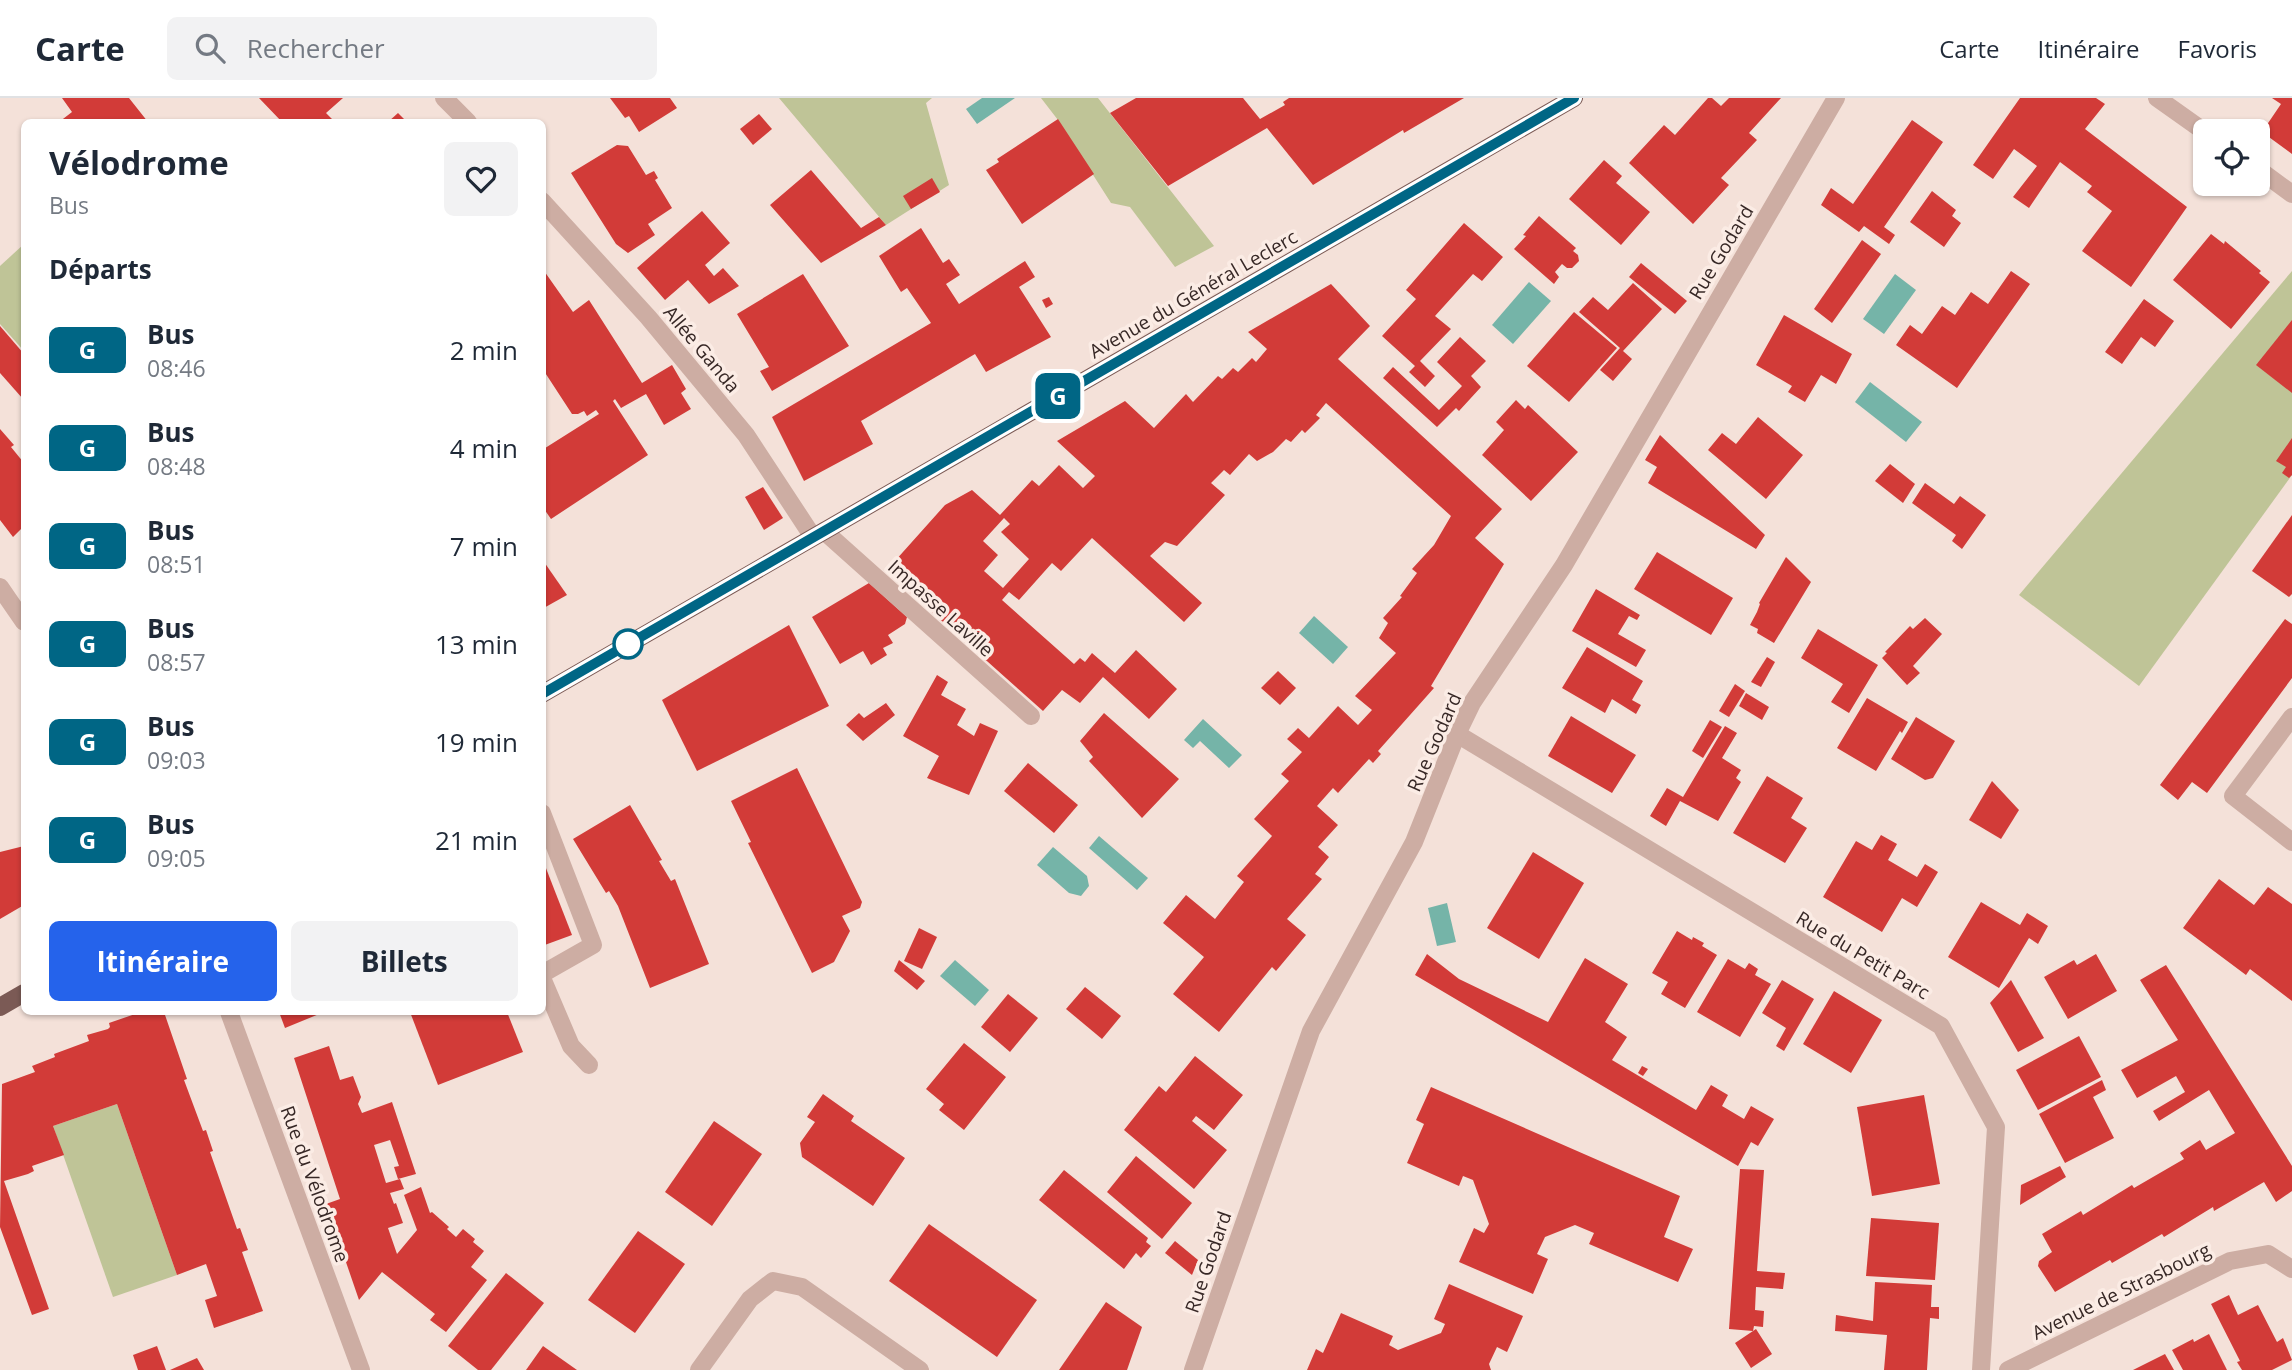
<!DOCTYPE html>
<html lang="fr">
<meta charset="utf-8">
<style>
body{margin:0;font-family:"Open Sans",sans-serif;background:#f2f2f3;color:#1f2937;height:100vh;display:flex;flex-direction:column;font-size:26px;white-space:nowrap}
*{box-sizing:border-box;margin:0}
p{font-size:23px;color:#747a83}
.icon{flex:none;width:38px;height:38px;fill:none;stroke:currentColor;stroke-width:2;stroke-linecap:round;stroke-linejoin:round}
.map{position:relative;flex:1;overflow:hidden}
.drawer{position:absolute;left:21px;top:21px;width:525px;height:896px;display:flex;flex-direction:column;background:#fff;border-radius:10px;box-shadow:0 2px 5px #0004}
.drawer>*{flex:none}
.badge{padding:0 14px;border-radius:10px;font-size:24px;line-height:46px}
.fabs{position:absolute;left:2193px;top:21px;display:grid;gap:14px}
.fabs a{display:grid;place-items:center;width:77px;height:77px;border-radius:10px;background:#fff;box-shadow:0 2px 5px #0004;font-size:35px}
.map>.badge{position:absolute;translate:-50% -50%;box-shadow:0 0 0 4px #fff}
h2{padding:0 28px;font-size:26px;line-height:63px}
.round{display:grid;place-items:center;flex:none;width:74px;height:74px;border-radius:10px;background:#f2f2f3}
.summary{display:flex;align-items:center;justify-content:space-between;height:119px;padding:0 28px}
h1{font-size:33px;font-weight:700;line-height:52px}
.cta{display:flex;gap:14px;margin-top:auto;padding:14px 28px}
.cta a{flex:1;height:80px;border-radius:10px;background:#2563eb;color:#fff;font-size:28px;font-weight:700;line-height:80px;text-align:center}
.cta a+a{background:#f2f2f3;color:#1f2937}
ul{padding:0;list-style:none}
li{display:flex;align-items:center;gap:21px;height:98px;padding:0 28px}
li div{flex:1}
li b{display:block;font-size:26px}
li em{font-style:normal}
li .badge{min-width:77px;font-weight:700;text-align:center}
header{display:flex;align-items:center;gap:42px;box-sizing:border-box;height:98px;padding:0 35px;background:#fff;border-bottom:2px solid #e0e1e3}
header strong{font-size:33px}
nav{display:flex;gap:38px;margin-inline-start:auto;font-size:24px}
.search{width:490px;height:63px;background:#f2f2f3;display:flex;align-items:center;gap:18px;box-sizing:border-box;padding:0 24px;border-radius:10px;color:#747a83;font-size:26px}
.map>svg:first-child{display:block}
.green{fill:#bfc497}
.water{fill:#75b4a8}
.building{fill:#d23b38;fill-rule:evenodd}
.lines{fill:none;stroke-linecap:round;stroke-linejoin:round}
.minor{stroke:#cdada3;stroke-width:18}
.major{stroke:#7b5a55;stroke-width:18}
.line-casing{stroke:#fff;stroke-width:16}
.line{stroke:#006685;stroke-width:10}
.stop-dot{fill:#fff;stroke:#006685;stroke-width:3.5}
.labels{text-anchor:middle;stroke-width:7;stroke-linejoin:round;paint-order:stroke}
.street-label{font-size:19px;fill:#372826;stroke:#fbece5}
</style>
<header>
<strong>Carte</strong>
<div class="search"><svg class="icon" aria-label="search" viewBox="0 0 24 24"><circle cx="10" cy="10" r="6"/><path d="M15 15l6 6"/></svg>Rechercher</div>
<nav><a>Carte</a><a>Itinéraire</a><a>Favoris</a></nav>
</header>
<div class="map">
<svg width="2292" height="1272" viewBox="0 0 2292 1272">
<rect width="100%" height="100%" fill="#f4e1d9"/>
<g class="green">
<path d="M779,0H932L926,5L949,87L886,127Z"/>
<path d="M1041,0H1098L1214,148L1175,169L1130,109L1111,105L1058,22Z"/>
<path d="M24,146V253L0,226V168Z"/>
<path d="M2292,173V377L2139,588L2019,497Z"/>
<path d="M117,1006L177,1177L113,1199L53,1028Z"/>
</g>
<g class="water">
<path d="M982,0H1015L977,26L966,11Z"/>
<path d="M1895,176L1916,192L1884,236L1863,221Z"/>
<path d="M1529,184L1551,203L1513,246L1492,227Z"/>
<path d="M1870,284L1922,324L1906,344L1855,304Z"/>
<path d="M1314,518L1348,549L1333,566L1299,535Z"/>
<path d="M1203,621L1242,657L1229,670L1200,643L1193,650L1184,642Z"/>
<path d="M1099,738L1148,780L1137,792L1089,750Z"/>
<path d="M1053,749L1087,778L1089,788L1081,798L1069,795L1037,767Z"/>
<path d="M1447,805L1456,844L1437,848L1428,810Z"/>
<path d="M955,862L989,892L975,908L940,878Z"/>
</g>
<g class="building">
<path d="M62,0H129L148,24H59L72,14Z"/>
<path d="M259,0H343L326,15L335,24H282Z"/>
<path d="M610,0H670L677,10L639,34L629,18L625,20Z"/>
<path d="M1136,0H1243L1260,21L1285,7L1283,4L1289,0H1464L1404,35L1403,32L1313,87L1267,30L1168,88L1110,15Z"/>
<path d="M1708,0H1712L1721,8L1729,0H1781L1749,35L1757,42L1721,80L1729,87L1693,126L1629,65L1664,27L1675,37Z"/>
<path d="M2020,0H2096L2105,6L2085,31L2187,109L2131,189L2082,153L2112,113L2087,94L2092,88L2060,64L2029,110L2013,99L2037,68L2014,51L1993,81L1973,67Z"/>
<path d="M2272,0H2292V56L2262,34L2281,6Z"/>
<path d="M398,15L407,24H388Z"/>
<path d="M759,16L772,31L753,47L740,31Z"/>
<path d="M1058,21L1094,76L1022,126L986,72L999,64L997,61Z"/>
<path d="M1912,22L1943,44L1884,129L1895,137L1889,146L1864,128L1859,134L1821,107L1831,90L1853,106Z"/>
<path d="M617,47L628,48L646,77L654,73L658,80L655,82L672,110L648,126L655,137L628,155L616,146L571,75Z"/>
<path d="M1604,62L1622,78L1616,85L1650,114L1621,147L1569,101Z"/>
<path d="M811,72L861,130L879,119L886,127L821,165L770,107Z"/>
<path d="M932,80L940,94L911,111L903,98Z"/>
<path d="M1932,93L1956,112L1952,118L1961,125L1944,149L1910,124Z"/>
<path d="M702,113L730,145L705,167L714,178L723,170L739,188L709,206L688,182L665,202L637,170Z"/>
<path d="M1539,118L1576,150L1573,153L1578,157L1579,163L1572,170H1567L1562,166L1555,174L1559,179L1554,186L1514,151L1526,138L1523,137Z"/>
<path d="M1464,125L1503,159L1482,183L1473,176L1435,218L1451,231L1420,263L1435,278L1425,289L1409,274L1415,268L1382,238L1416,201L1406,192Z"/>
<path d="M921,130L943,165L949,161L960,177L946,186L959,206L1025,163L1035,179L1019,189L1051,239L986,274L975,256L861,323L873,346L804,383L772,319L931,225L907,190L901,194L879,158Z"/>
<path d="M2211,136L2224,146L2225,143L2261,173L2259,175L2270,184L2231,231L2173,182Z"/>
<path d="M1862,142L1881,156L1832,225L1814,211Z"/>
<path d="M1641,165L1687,203L1675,216L1629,179Z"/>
<path d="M542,170L573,214L589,202L642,285L672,267L686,291L681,295L691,311L664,327L646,296L621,310L615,301L613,303L648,357L551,421L542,408V352L599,316L596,312L587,318L584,313L578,316H572L542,270Z"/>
<path d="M2011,173L2030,186L1957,290L1896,247L1910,227L1922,236L1942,208L1955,217L1971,194L1988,206Z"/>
<path d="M803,176L849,248L772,293L760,273L769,269L737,216Z"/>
<path d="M1633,185L1662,211L1623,253L1632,261L1613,283L1600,272L1620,250L1579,214L1593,199L1608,212Z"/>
<path d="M1331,186L1370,228L1338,261L1502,411L1475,440L1504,466L1431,588L1434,590L1378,653L1381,656L1373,665L1369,661L1338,695L1333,690L1317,708L1338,727L1318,749L1329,759L1315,776L1322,781L1287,821L1306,837L1276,873L1272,869L1219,934L1173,896L1204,859L1163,825L1186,797L1215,821L1244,784L1237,778L1272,738L1254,721L1289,683L1281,676L1302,654L1287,641L1298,630L1309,640L1338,608L1358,627L1372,612L1355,598L1396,555L1379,540L1388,525L1383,520L1402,499L1400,498L1417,475L1412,471L1434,447L1451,418L1326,305L1316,317L1320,320L1305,335L1302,332L1291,344L1286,341L1273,354L1257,363L1249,356L1230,377L1224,372L1211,385L1225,397L1177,448L1165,444L1150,458L1202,505L1184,524L1092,440L1061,473L1052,465L1019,502L1009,494L1002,502L1074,566L1080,560L1085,564L1092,555L1115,575L1136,552L1177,591L1149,621L1103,579L1080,605L1062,592L1043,613L886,473L945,407L972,392L1000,417L1032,382L1039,388L1059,367L1083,390L1095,378L1057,343L1125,303L1154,330L1186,296L1193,304L1218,278L1222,281L1233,270L1238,274L1252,260L1256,264L1267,251L1248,234ZM1004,420L1010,426L1001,434L1029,461L1003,490L984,473L998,457L983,443Z"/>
<path d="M1049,199L1053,206L1046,210L1042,202Z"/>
<path d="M2144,201L2174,223L2155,249L2141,239L2122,266L2105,254Z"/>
<path d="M1574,214L1617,250L1569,304L1527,268Z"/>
<path d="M1784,217L1852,256L1836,286L1821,277L1805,304L1788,294L1792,288L1756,267Z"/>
<path d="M2292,222V295L2256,267Z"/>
<path d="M0,228L24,256L23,301L0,275Z"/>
<path d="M1460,239L1486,263L1471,278L1481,289L1459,313L1456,310L1437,329L1383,280L1393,269L1439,312L1462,288L1437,264Z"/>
<path d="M1516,302L1525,311L1528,307L1578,354L1531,403L1482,357L1504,332L1496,324Z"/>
<path d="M1758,319L1803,357L1766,401L1708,352L1722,335L1736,346Z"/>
<path d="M0,331L14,347L11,349L24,365V428L13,439L0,422Z"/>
<path d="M1660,337L1765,437L1756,451L1648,385L1657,369L1645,362Z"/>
<path d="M2292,340V377L2289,380L2282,375L2286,369L2276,363Z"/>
<path d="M1890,366L1915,386L1903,405L1875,383Z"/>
<path d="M1925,385L1954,406L1960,398L1986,417L1962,451L1952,443L1956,437L1912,405Z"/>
<path d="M763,389L783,420L764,432L745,399Z"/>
<path d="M2292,417V496L2289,499L2252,473Z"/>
<path d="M1657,454L1733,500L1711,537L1634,491Z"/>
<path d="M1786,459L1811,484L1774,545L1757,535L1758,531L1750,527L1757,514L1760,506L1759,505Z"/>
<path d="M542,461L567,497L542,511Z"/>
<path d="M869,485L907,519L905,526L888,537L893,545L883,550L887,557L871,567L863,553L840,566L812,519Z"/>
<path d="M1596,491L1640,517L1637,522L1629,518L1618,536L1646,552L1636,569L1572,533Z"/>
<path d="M1925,520L1942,536L1913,568L1920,575L1907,587L1882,560L1887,555L1885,554L1910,528L1913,531Z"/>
<path d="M2285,521L2292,526V580L2207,695L2192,684L2178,702L2160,687Z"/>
<path d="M789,527L829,608L697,673L662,602Z"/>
<path d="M1818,531L1878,567L1849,615L1831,604L1843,586L1801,560Z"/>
<path d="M1587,549L1643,583L1632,602L1641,607L1636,616L1612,601L1605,615L1562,590Z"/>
<path d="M1767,559L1775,564L1761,589L1751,584Z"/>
<path d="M1278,573L1296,590L1280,607L1261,590Z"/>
<path d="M937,577L948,584L941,597L966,611L957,627L974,638L980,625L998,633L969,697L927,680L939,658L903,638Z"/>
<path d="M1735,586L1745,593L1729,619L1719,613Z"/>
<path d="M1746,595L1769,609L1762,622L1739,608Z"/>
<path d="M1867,600L1908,624L1902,635L1900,633L1876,673L1837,650Z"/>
<path d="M886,605L895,617L863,643L846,627L859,615L864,620Z"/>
<path d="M1104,615L1179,681L1142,720L1089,663L1093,659L1080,643Z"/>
<path d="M1571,618L1636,657L1612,695L1548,658Z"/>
<path d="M1916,619L1955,643L1933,680L1925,682L1891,661Z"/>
<path d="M1710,622L1722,629L1703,660L1692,653Z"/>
<path d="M1725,628L1737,635L1722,660L1741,672L1736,680L1741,684L1718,723L1680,703L1666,728L1650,718L1667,690L1683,699Z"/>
<path d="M1028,665L1078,707L1054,735L1004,693Z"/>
<path d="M797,670L862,804L860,810L842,818L850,833L834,864L812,875L748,745L751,744L731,703Z"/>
<path d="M1767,678L1803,700L1791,720L1807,730L1785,765L1733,735Z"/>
<path d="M1992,683L2019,712L2001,741L1969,722Z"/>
<path d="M630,707L662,762L659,763L671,783L675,781L709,866L650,890L618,808L609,793L606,795L573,741Z"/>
<path d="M1881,737L1897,746L1888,762L1917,779L1925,766L1938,774L1917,809L1902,800L1882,834L1823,799L1856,743L1872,752Z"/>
<path d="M24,748V807L0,821V754Z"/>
<path d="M1533,754L1584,785L1539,861L1487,830Z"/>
<path d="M542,760L572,837L542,848Z"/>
<path d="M2219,781L2254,807L2268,789L2292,806V903L2250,871L2246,877L2183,830Z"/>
<path d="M1981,804L2020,827L2027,815L2048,828L2038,846L2029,840L1999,890L1948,859Z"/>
<path d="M919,830L937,839L922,871L904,863Z"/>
<path d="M1677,833L1692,842L1693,839L1704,845L1702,848L1717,857L1685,910L1661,896L1668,884L1652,875Z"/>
<path d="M1427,856L1459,881L1548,924L1585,860L1628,886L1605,924L1627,939L1612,962L1696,1012L1711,987L1728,997L1722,1008L1744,1021L1751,1008L1774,1021L1758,1048L1751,1044L1738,1068L1415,877Z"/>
<path d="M2096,856L2117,893L2068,921L2044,879L2074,862L2077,867Z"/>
<path d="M1728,861L1745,871L1749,865L1758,871L1755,877L1771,886L1740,939L1697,914Z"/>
<path d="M899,862L925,883L917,892L894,873Z"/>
<path d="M2166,867L2292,1068V1093L2276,1104L2264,1084L2214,1113L2213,1109L2164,1139L2162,1136L2112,1165L2110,1162L2055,1194L2038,1168L2039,1163L2052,1154L2042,1136L2081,1113L2083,1117L2132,1087L2134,1090L2184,1061L2180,1055L2200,1042L2206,1052L2235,1035L2209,992L2159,1023L2153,1013L2185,994L2176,978L2137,1000L2121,972L2178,942L2140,882Z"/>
<path d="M1782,882L1814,901L1784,953L1776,948L1786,930L1762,915Z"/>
<path d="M2011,882L2044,940L2018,954L1990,905Z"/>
<path d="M1085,889L1121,918L1102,941L1066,911Z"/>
<path d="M1834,893L1882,922L1851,975L1803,946Z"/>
<path d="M1008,896L1038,920L1010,954L981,929Z"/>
<path d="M141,914H164L187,981L184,982L203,1033L206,1032L213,1053L210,1054L237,1131L240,1130L248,1152L242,1154L263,1213L214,1230L205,1202L217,1198L206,1166L177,1177L117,1006L53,1028L64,1057L32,1068L34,1073L28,1076L4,1083L49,1211L32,1217L0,1129L2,986L35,974L32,968L55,959L54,956L89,943L87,937L108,931L110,929L109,925Z"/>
<path d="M279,914H324L285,930Z"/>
<path d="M410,914H507L523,954L438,987Z"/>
<path d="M2079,938L2101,979L2038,1012L2016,972Z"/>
<path d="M964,945L1006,979L964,1032L939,1012L944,1006L926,991Z"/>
<path d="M329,948L340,982L353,978L361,999L358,1006L362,1015L392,1004L416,1076L398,1081L394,1069L399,1068L390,1042L374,1047L386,1085L400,1081L404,1091L390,1095L394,1106L396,1105L403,1125L388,1130L397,1156L417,1132L404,1097L421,1089L430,1115L432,1114L449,1129L447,1131L456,1139L463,1131L475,1141L473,1144L484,1153L471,1169L487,1182L446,1234L430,1222L435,1216L382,1174L359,1202L326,1106L340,1101L294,960Z"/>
<path d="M1195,958L1243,997L1214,1032L1196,1018L1192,1023L1227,1052L1194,1091L1124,1032L1159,988L1166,994Z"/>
<path d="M1642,968L1648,971L1643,978L1638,975Z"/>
<path d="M2102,982L2106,992L2093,999L2114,1040L2065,1065L2039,1016Z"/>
<path d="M1431,989L1680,1098L1664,1139L1693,1151L1678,1184L1589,1146L1594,1135L1575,1127L1545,1139L1537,1156L1548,1161L1533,1196L1459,1164L1474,1130L1484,1135L1489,1126L1473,1082L1463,1078L1459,1088L1407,1065L1424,1026L1416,1022Z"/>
<path d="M823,996L854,1018L851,1023L905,1060L873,1108L802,1059L800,1045L815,1024L807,1019Z"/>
<path d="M1924,997L1940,1086L1872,1098L1857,1009Z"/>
<path d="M714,1023L762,1056L712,1128L665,1094Z"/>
<path d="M1136,1058L1192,1105L1162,1141L1107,1094Z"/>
<path d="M2060,1068L2066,1079L2020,1107L2021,1087Z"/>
<path d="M1740,1071L1764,1072L1757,1173L1785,1175L1783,1191L1756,1189L1755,1212L1764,1213L1763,1229L1754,1228L1753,1233L1756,1231L1772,1256L1751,1270L1735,1245L1753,1233L1729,1231Z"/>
<path d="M1064,1072L1148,1140L1146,1144L1151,1148L1141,1160L1136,1155L1124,1171L1039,1102Z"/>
<path d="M1871,1120L1939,1125L1935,1182L1866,1178Z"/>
<path d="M929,1126L1037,1202L997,1259L889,1183Z"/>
<path d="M638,1133L685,1166L635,1235L588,1202Z"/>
<path d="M1175,1143L1198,1162L1192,1177L1165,1155Z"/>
<path d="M506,1175L544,1205L491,1272H478L448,1248Z"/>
<path d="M1875,1184L1932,1187L1931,1209H1939V1221L1930,1220L1927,1272H1884L1887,1237L1835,1233L1836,1217L1873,1223Z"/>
<path d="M1449,1186L1523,1218L1507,1254L1497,1249L1489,1266L1491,1272H1307L1316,1251L1323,1255L1341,1215L1393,1238L1389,1247L1398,1252L1441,1235L1445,1226L1434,1221Z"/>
<path d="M2229,1197L2238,1217L2258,1207L2277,1244L2283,1240L2292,1262L2272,1272H2242L2237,1264L2240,1263L2211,1206Z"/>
<path d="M1106,1204L1142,1229L1127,1272H1059Z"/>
<path d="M2209,1236L2227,1272H2183L2172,1252L2193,1241L2194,1244Z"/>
<path d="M157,1248L166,1272H138L133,1257Z"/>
<path d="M543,1248L577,1272H526Z"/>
<path d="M2165,1256L2174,1272H2133Z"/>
<path d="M197,1260L204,1272H170Z"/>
</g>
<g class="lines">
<g class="minor">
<path d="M444,0L468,24"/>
<path d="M2157,0L2205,34"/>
<path d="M2258,71L2292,96"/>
<path d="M542,103L648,219L746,337L813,439"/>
<path d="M824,433L1031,618"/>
<path d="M0,489L24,524"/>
<path d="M2292,619L2233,698L2292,744"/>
<path d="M1457,636L1941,928L1996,1029L1981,1272"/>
<path d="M542,715L593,847L542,876"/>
<path d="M542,880L571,948L589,967"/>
<path d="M229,914L361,1272"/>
<path d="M699,1272L750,1201L773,1183L802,1189L920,1272"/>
<path d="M1193,1272L1311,933L1414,744L1457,636L1472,605L1564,467L1836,0"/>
<path d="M2008,1272L2230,1163L2268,1156L2292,1171"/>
</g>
<g class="major">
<path d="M542,596L1574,0"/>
<path d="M0,909L24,895"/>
</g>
</g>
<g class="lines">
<g class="line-casing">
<path id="line" d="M542,596L1574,0"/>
</g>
<use href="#line" class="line"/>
</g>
<circle class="stop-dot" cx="628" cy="546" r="14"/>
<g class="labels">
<g class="street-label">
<text transform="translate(1721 154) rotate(-59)" y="7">Rue Godard</text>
<text transform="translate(1193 196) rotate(-30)" y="7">Avenue du Général Leclerc</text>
<text transform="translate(702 251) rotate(50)" y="7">Allée Ganda</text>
<text transform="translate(941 510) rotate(42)" y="7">Impasse Laville</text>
<text transform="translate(1434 644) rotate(-66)" y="7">Rue Godard</text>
<text transform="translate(1863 857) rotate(31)" y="7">Rue du Petit Parc</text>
<text transform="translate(315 1086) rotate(70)" y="7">Rue du Vélodrome</text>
<text transform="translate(1208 1164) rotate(-71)" y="7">Rue Godard</text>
<text transform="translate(2121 1193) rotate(-26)" y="7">Avenue de Strasbourg</text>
</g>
</g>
</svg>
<div class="fabs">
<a><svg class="icon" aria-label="locate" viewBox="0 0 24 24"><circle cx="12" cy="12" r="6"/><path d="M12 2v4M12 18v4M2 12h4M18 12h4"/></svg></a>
</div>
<b class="badge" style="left:1058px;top:298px;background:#006685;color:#fff">G</b>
<section class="drawer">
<div class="summary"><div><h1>Vélodrome</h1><p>Bus</p></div><a class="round"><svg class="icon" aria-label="heart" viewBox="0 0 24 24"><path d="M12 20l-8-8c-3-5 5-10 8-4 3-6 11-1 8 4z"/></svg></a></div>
<h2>Départs</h2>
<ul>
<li><span class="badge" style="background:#006685;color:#fff">G</span><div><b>Bus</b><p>08:46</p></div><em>2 min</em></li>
<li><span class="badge" style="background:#006685;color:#fff">G</span><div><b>Bus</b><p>08:48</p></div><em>4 min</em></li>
<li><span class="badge" style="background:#006685;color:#fff">G</span><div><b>Bus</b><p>08:51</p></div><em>7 min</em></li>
<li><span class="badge" style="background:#006685;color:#fff">G</span><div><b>Bus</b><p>08:57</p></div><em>13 min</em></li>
<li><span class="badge" style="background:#006685;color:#fff">G</span><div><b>Bus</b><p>09:03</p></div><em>19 min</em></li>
<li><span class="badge" style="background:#006685;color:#fff">G</span><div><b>Bus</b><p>09:05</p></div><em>21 min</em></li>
</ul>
<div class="cta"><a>Itinéraire</a><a>Billets</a></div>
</section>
</div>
